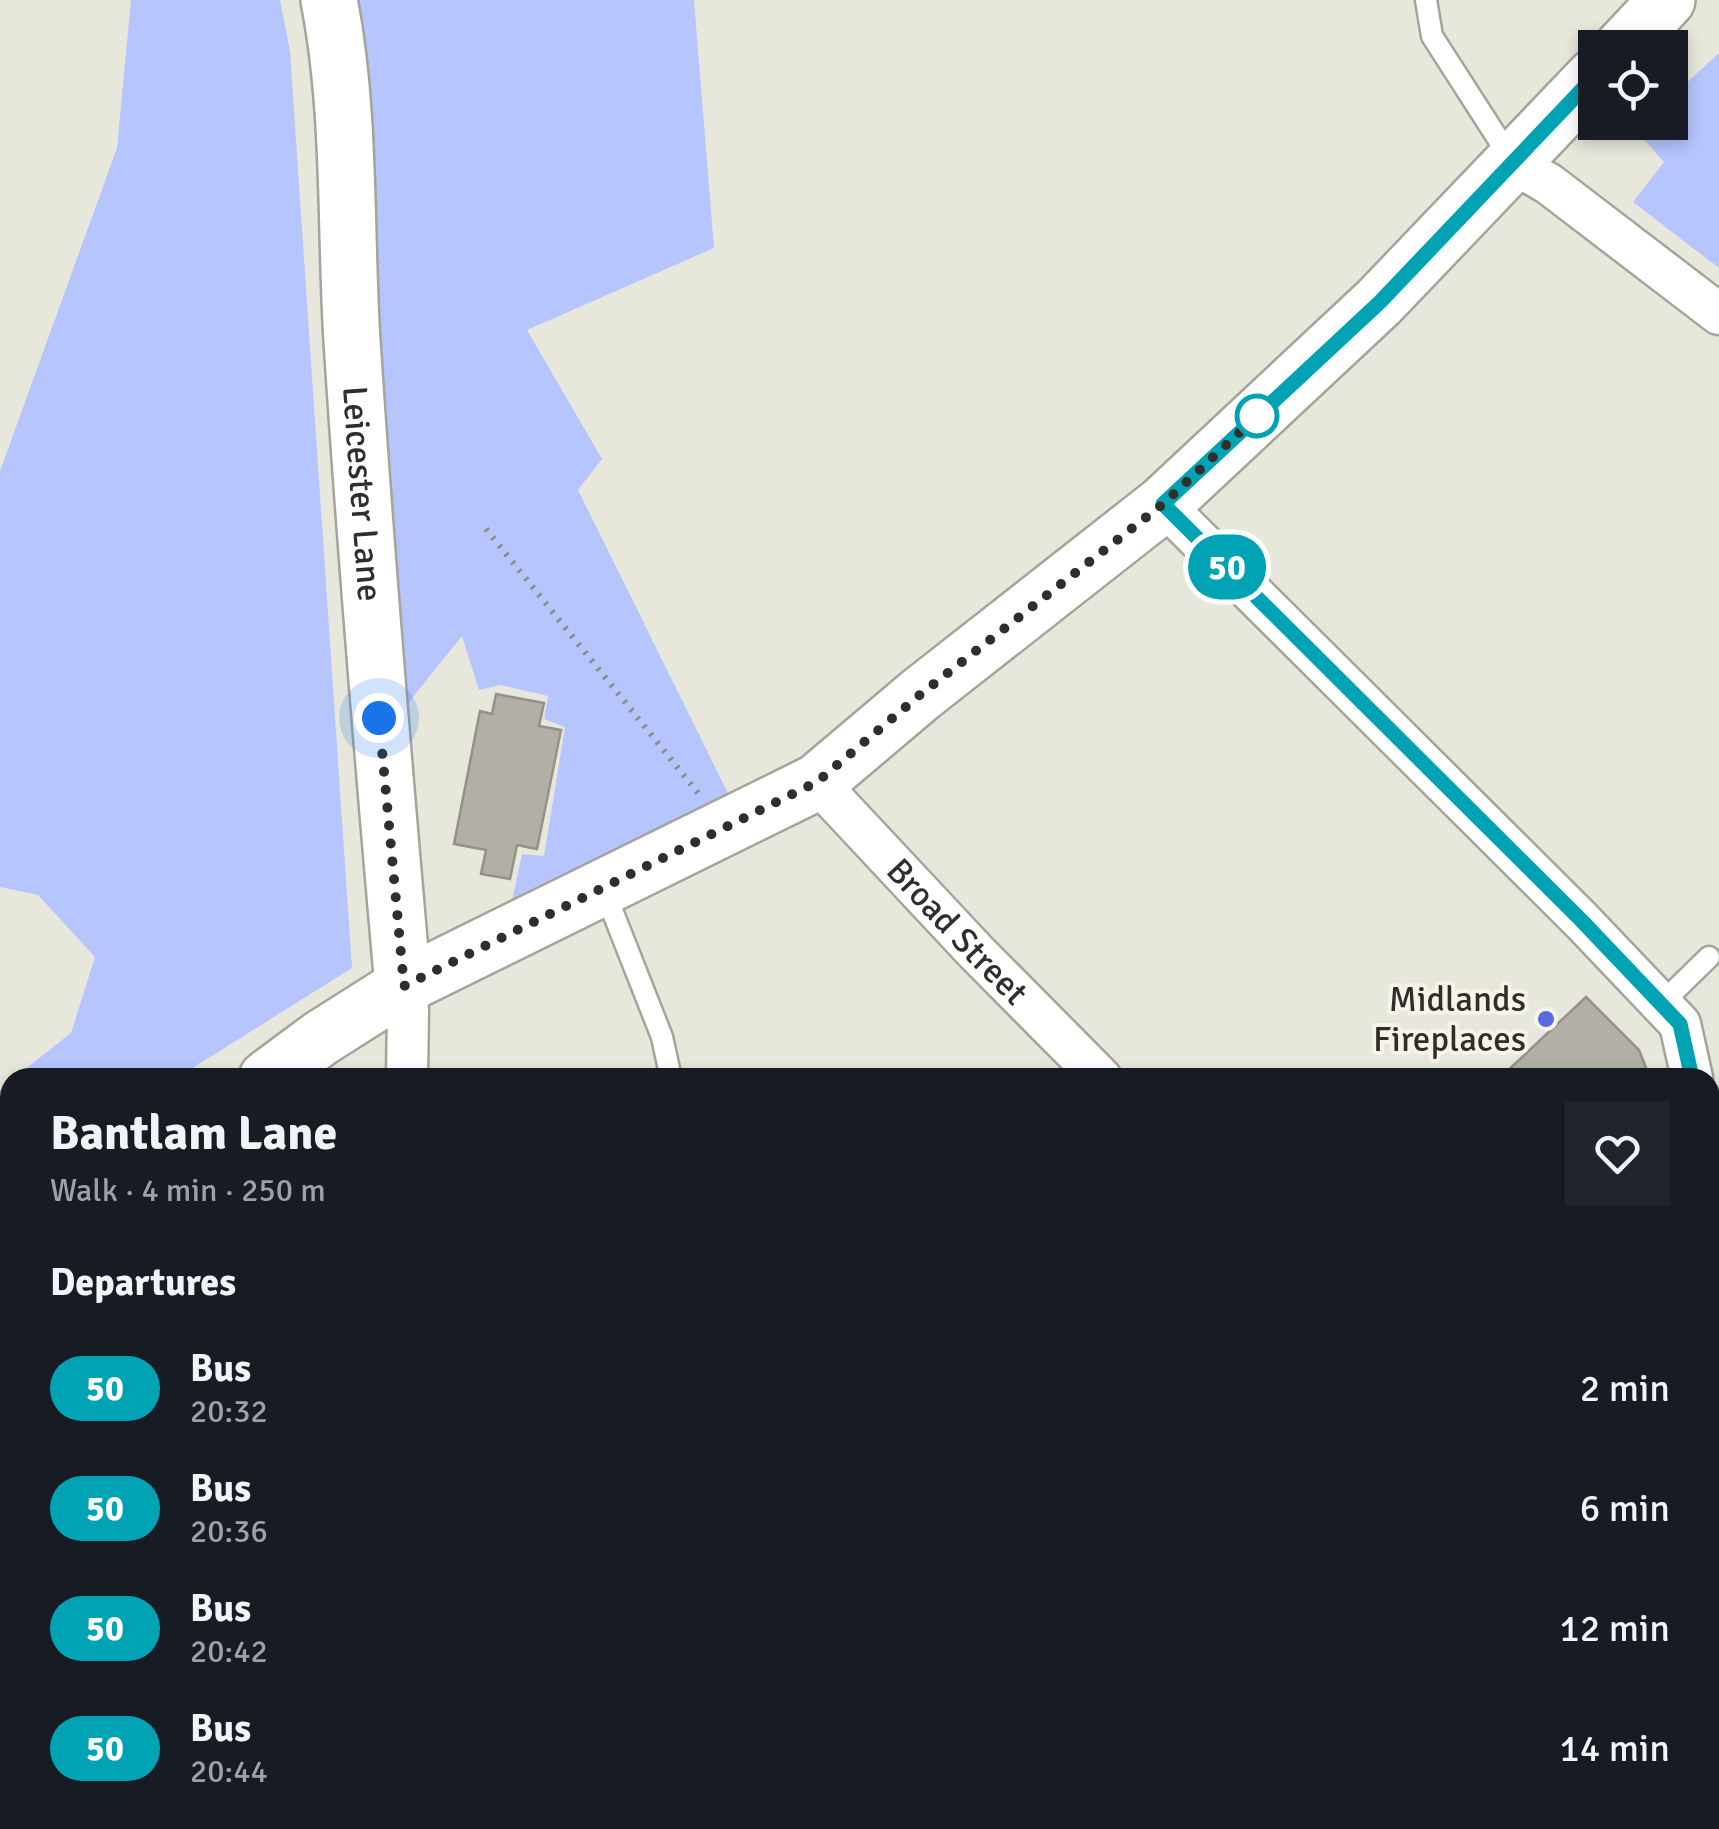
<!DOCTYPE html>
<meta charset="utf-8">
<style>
body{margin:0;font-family:Signika,sans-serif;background:#20242c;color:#f1f3f6;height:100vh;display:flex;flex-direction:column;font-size:38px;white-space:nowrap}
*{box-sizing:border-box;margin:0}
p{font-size:32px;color:#9ea1a6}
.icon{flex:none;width:55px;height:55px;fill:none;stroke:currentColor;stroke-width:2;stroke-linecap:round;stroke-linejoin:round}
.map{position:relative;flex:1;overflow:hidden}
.sheet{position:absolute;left:0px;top:1068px;width:1720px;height:762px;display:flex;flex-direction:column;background:#171b24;border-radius:30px 30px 0 0;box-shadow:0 5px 15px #0003}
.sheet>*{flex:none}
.badge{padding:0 20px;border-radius:32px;font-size:35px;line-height:65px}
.fabs{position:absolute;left:1578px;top:30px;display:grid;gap:20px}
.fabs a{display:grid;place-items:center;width:110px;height:110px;border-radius:0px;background:#171b24;box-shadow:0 5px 15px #0003;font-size:50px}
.you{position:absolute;width:50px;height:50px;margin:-25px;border:8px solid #fff;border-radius:50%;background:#1a73e8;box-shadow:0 0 0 15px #1a73e833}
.map>.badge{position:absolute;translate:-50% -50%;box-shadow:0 0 0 5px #fff}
h2{padding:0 50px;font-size:38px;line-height:90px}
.round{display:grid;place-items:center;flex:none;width:105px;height:105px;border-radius:0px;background:#20242c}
.headline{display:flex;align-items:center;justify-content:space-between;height:170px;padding:0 50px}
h1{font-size:48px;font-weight:700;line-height:75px}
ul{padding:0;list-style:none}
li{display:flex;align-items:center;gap:30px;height:120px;padding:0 50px}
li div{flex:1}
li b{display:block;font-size:38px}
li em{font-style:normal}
li .badge{min-width:110px;font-weight:700;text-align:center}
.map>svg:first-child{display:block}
.green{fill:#b6c5fe}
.building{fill:#b2b0a6;stroke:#949288;stroke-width:2.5}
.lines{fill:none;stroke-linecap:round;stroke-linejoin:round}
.lane-casing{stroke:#a5a499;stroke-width:25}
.street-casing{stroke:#a5a499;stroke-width:45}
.secondary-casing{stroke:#a5a499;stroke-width:60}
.path{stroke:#8c8b84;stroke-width:6;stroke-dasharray:2.5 8;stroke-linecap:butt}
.lane{stroke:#fff;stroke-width:20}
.street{stroke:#fff;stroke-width:40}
.secondary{stroke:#fff;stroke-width:55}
.line-casing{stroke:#fff;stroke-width:22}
.line{stroke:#00a3b4;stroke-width:15}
.walk{stroke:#2f2e2a;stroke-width:10;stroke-dasharray:0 18}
.stop-dot{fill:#fff;stroke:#00a3b4;stroke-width:5}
.poi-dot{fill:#586ae1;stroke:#f6f4e9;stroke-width:4}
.labels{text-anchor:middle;stroke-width:8;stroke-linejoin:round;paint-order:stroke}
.street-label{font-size:35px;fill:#2f2e2a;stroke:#f6f4e9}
.poi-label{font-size:35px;fill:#2f2e2a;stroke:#f6f4e9;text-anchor:end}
</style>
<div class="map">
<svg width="1719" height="1829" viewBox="0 0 1719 1829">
<rect width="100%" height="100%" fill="#e8e7dc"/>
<g class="green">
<path d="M131,0H280L290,51L352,968L178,1077H15L71,1033L95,957L38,895L0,887V471L117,148Z"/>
<path d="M350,0H694L714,248L527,330L602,459L578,490L728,793L510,910L522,854L544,856L565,727L544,719L548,696L500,685L479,690L462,636L396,718Z"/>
<path d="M1719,53V268L1633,202L1664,162L1635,129L1643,123L1670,122V98Z"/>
<path d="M10,1082V1183L0,1190V1090Z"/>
</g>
<g class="building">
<path d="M496,694L544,703L539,726L561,730L537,849L517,845L510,879L481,874L486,850L454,844L480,711L492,714Z"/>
<path d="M1586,997L1639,1050L1650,1078H1507L1504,1074Z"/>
<path d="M1719,1580V1687L1710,1689V1582Z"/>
<path d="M279,1820H331L335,1829H280Z"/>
<rect x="863" y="1820" width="33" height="9"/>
<path d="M960,1820H1001L1002,1827L961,1829Z"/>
<path d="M1054,1820H1294L1296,1829H1055Z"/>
</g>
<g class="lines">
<g class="lane-casing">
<g id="lane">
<path d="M1426,0L1432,36L1511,159"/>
<path d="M604,890L662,1037L671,1078"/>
<path d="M1661,1004L1709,957"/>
<path d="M837,1820L838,1829"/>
</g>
</g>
<g class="street-casing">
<g id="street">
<path d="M1513,163L1549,184L1719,314"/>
<path d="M1163,504L1582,921L1680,1024L1692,1078"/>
<path id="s1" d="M817,782L976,952L1101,1078"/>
<path d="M403,986L408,1009L407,1078"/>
<path d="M1710,1155L1719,1189"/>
<path d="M1034,1820L1035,1829"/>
<path d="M1628,1820L1631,1829"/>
<path d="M474,1829L507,1820"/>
<path d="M1349,1829L1363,1820"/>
</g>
</g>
<g class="secondary-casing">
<g id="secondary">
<path id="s2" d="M329,0C351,112 345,228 352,341C366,557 384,771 403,986"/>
<path d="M1622,48L1667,0"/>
<path d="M267,1078L321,1038L403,986L817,782L921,694L1163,504L1379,302L1595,76"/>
<path d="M0,1275L10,1268"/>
</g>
</g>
<g class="path">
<path d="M486,529L698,793"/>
<path d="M1710,1234L1719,1270"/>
<path d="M1710,1579L1719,1577"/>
</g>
<use href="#lane" class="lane"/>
<use href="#street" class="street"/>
<use href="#secondary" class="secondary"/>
</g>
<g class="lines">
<g class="line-casing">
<path id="line" d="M1595,76L1380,302L1163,504L1582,921L1680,1024L1692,1078"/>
</g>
<use href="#line" class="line"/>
<path class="walk" d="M379,718L404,986L817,782L921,694L1163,504L1257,416"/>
</g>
<circle class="stop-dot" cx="1257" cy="416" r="20"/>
<circle class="poi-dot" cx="1546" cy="1019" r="10"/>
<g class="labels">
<g class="street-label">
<text dy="12" stroke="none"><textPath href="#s2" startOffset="495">Leicester Lane</textPath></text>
<text dy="12" stroke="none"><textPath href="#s1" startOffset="205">Broad Street</textPath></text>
</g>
<g class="poi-label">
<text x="1526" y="1011">Midlands<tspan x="1526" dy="40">Fireplaces</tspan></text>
</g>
</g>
</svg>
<div class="fabs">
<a><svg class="icon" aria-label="locate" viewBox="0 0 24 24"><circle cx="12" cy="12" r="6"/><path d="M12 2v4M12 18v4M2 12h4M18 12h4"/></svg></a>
</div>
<div class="you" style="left:379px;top:718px"></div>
<b class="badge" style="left:1227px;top:567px;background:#00a3b4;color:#fff">50</b>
<section class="sheet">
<div class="headline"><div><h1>Bantlam Lane</h1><p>Walk · 4 min · 250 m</p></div><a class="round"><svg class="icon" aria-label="heart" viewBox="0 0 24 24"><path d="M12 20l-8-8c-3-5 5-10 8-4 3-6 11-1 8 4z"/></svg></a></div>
<h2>Departures</h2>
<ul>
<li><span class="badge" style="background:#00a3b4;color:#fff">50</span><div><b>Bus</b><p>20:32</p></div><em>2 min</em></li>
<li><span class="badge" style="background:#00a3b4;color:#fff">50</span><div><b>Bus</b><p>20:36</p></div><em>6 min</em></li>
<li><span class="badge" style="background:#00a3b4;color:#fff">50</span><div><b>Bus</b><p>20:42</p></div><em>12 min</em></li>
<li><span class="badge" style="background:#00a3b4;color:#fff">50</span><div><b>Bus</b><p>20:44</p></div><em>14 min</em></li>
</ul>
</section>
</div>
